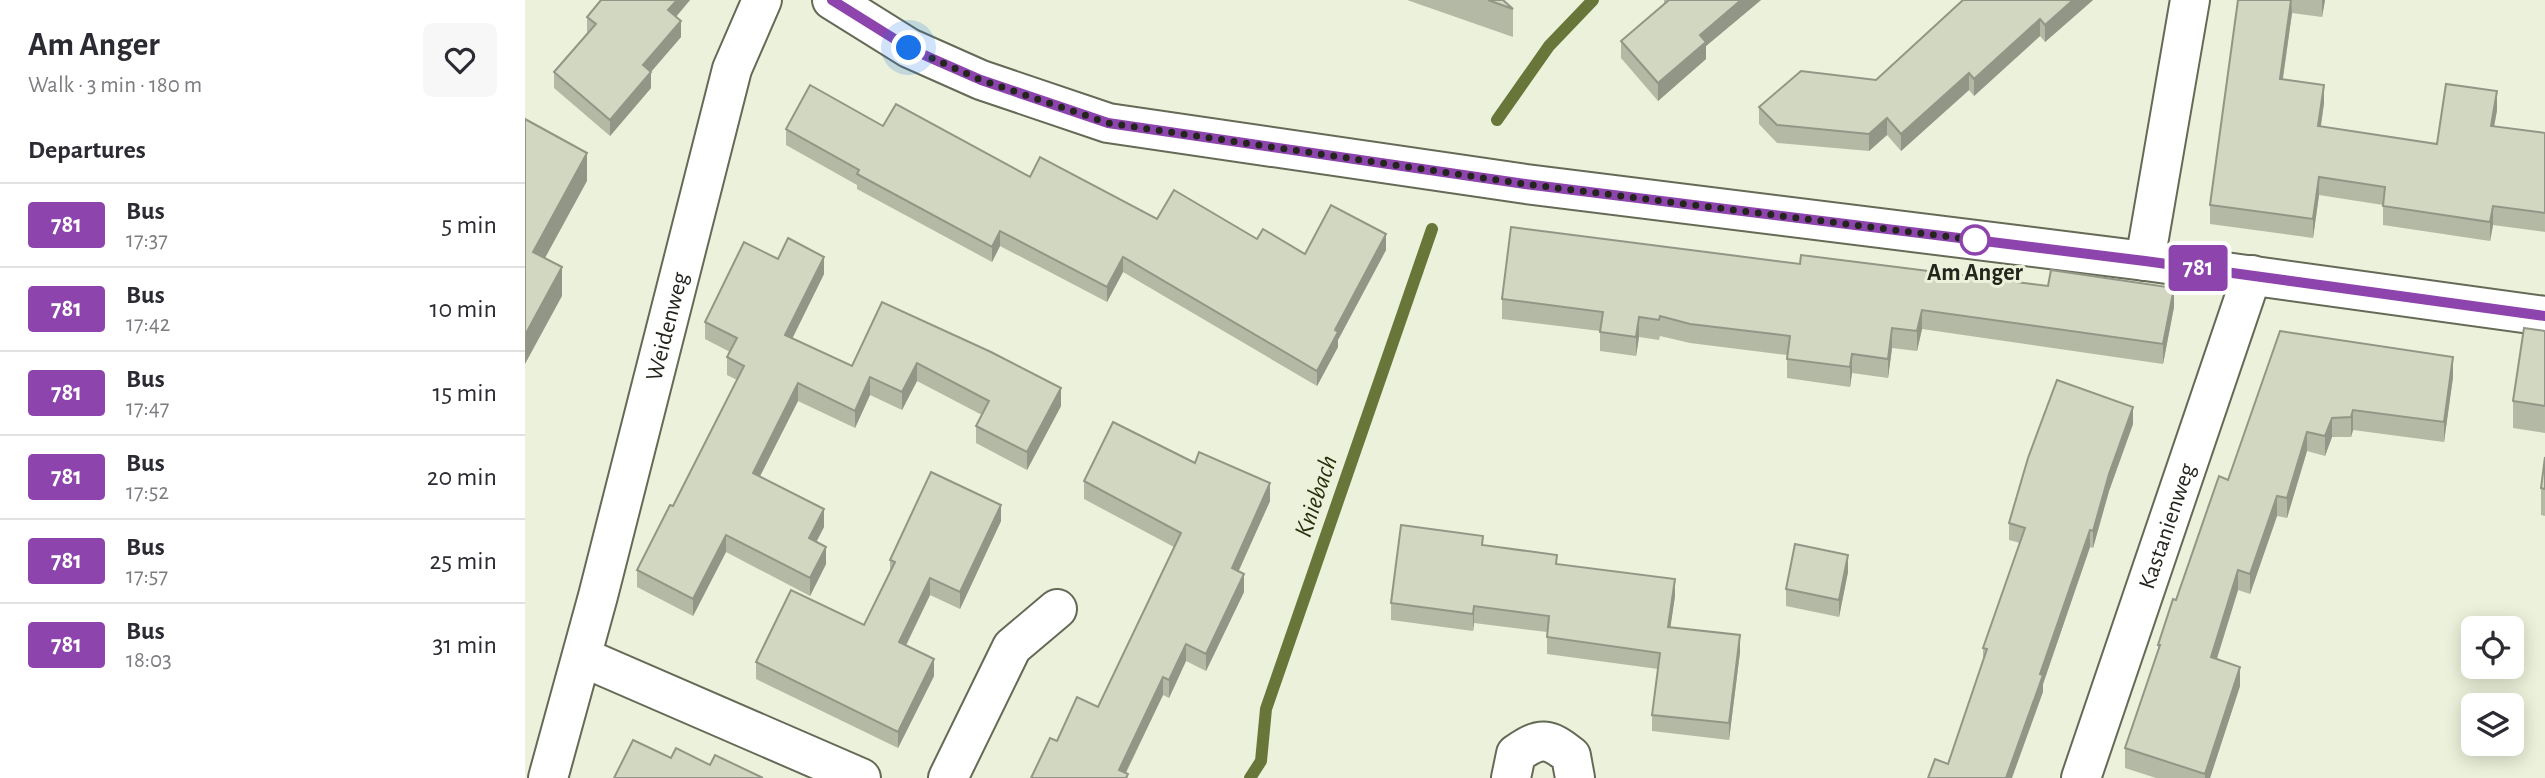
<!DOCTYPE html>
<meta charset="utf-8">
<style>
body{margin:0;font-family:"Alegreya Sans",sans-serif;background:#f7f7f7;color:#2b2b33;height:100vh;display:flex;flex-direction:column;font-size:26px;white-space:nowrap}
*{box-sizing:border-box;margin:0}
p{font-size:23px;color:#7c7c81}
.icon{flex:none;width:38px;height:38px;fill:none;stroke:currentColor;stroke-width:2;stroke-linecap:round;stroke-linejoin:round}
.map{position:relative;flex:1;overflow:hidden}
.details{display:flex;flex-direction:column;background:#fff;width:525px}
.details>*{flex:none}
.badge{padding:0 14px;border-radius:5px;font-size:24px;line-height:46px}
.fabs{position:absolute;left:1936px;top:616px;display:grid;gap:14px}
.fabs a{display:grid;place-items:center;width:63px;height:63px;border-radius:10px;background:#fff;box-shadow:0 4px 18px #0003;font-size:35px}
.you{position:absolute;width:35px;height:35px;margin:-18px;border:5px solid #fff;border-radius:50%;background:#1a73e8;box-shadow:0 0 0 10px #1a73e833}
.map>.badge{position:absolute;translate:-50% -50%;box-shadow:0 0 0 4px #fff}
h2{padding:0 28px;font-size:26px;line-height:63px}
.round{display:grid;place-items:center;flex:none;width:74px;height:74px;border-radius:10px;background:#f7f7f7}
.headline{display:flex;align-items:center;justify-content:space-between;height:119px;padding:0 28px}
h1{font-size:33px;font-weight:700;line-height:52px}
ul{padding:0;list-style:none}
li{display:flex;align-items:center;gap:21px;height:84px;padding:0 28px;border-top:2px solid #e1e1e2}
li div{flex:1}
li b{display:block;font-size:26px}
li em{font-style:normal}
li .badge{min-width:77px;font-weight:700;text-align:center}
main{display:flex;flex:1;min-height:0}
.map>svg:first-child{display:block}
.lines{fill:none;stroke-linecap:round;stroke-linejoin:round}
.stream{stroke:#69763a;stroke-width:12}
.street-casing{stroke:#646a56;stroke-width:42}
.street{stroke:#fff;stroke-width:38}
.wall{fill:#b4b9a5}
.shaded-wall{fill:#929686}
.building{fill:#d1d7c0;stroke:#929686;stroke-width:2}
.line-casing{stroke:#fff;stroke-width:16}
.line{stroke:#8e44ad;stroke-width:10}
.walk{stroke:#24261e;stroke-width:7;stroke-dasharray:0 12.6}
.stop-dot{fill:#fff;stroke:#8e44ad;stroke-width:3.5}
.labels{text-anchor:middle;stroke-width:6;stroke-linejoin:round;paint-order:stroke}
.stop-label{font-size:24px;font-weight:bold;fill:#24261e;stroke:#ebf1da}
.street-label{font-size:24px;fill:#24261e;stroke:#ebf1da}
.water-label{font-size:26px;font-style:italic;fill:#272e0a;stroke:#ebf1da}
</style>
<main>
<section class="details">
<div class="headline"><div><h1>Am Anger</h1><p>Walk · 3 min · 180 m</p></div><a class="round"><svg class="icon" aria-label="heart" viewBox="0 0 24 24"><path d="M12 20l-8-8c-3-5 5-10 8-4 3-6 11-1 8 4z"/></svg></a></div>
<h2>Departures</h2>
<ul>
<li><span class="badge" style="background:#8e44ad;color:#fff">781</span><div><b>Bus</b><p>17:37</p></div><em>5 min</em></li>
<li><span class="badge" style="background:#8e44ad;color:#fff">781</span><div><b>Bus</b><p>17:42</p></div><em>10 min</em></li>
<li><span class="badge" style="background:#8e44ad;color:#fff">781</span><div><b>Bus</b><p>17:47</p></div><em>15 min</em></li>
<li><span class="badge" style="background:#8e44ad;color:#fff">781</span><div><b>Bus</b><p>17:52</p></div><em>20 min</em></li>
<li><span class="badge" style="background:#8e44ad;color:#fff">781</span><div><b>Bus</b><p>17:57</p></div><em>25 min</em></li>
<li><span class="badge" style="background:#8e44ad;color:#fff">781</span><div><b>Bus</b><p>18:03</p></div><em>31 min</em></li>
</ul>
</section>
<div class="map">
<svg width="2020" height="778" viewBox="0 0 2020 778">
<rect width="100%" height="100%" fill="#ebf1da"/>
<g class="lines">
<g class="stream">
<path d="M972,120L1024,46L1068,0"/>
<path d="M725,778L736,761L741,709L907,229"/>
</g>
<g class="street-casing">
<g id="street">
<path d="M307,0L384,48L456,80L583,123L1001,184L1620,261L2020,316"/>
<path d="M1620,261L1665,0"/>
<path d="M57,657L336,778"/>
<path id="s1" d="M23,778L73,596L207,69L237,0"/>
<path d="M423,778L487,647L532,609"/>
<path d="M986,778L991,754C1015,737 1023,737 1046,756L1050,778"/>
<path id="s2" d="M1556,778L1727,275"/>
</g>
</g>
<use href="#street" class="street"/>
</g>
<g class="wall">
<path d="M76,0H165L151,17L156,37L126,72V88L85,136L29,88V72L62,33V17Z"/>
<path d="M882,0H978L988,9V37Z"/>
<path d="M1139,0H1236L1181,46V59L1133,101L1096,58V41L1139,4Z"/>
<path d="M1568,0L1520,42L1515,36L1449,96L1444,90L1376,151L1362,135L1344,151L1252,143L1234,124V107L1351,80Z"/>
<path d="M1713,0H1800L1797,17L1767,13L1758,79L1799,103L1796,126L1912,144L1972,110L1969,126L2020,133V232L1968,225L1965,241L1858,225V205L1794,195L1788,238L1685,224V205Z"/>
<path d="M358,126L632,219L732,239L780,254L861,250L813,340V347L792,386L598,272L582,302L475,246L467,262L332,189V185L261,145V129Z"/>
<path d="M253,259L299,274L267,339L327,366L357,302L536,406L502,470L451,443V426L457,415L392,381L377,410L345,395L330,428L273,401L235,476L299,527L292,541L301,564L285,596L201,552L168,616L112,587V570L148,506L212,380L202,375V357L205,352L180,339V322Z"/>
<path d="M1275,264L1649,307L1638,364L1397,329L1392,351L1367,348L1363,378L1327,373L1325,387L1262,378V355L1165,343L1135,336L1134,340L1114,337L1111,356L1075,351V331L977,319V299Z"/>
<path d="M1755,331L1928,377L1919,442L1828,430L1826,437H1807L1800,456L1782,451L1762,518L1752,516L1725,594L1713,590L1692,659L1715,686L1685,778H1631L1600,768V748L1633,651V645L1651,600L1703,480Z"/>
<path d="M2020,331V433L1988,428V401Z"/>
<path d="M1608,424L1584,491L1568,548L1565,547L1518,684V692L1423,764L1458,662V648L1495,543L1484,540V523Z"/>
<path d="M2020,457V516L2016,515V488Z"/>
<path d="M559,481L745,501L713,571L719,592L681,671L661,661L644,698L638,695L601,773L603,778L532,741L573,707L649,547L559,499Z"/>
<path d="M476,521L435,609L405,595L381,646L409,676L373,748L231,679V662L339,625L365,571V560Z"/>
<path d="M958,545L1032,564L1150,596L1145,627L1215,652L1204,740L1127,731V715L1133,669L1022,654V632L949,623L948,631L866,620V603Z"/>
<path d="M1323,572L1314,617L1261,606V589Z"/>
</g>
<g class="shaded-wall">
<path d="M152,0H165L143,26V10Z"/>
<path d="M1216,0H1236L1181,46V59L1133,101V83L1175,35Z"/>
<path d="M1548,0H1568L1520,42V25Z"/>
<path d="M1766,0L1767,13L1755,97V79Z"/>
<path d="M1797,0H1800L1797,17Z"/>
<path d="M1515,19V36L1449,96V79Z"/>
<path d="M156,21V37L118,81V65Z"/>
<path d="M126,72V88L85,136V120Z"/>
<path d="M1444,73V90L1376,151V134Z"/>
<path d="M1799,85V103L1793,144V126Z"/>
<path d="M1972,91V110L1966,144V126Z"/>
<path d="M1362,118V135L1344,151V134Z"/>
<path d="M62,153V181L8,280V252Z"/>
<path d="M1794,177V195L1788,238V219Z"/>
<path d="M1968,206V225L1965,241V222Z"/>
<path d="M475,231V246L467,262V247Z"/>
<path d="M861,234V250L813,340V347L792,386V371L810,330Z"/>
<path d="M299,257V274L260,353V335Z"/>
<path d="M598,257V272L582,302V287Z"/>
<path d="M37,267V296L0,364V335Z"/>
<path d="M1649,288V307L1638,364V344Z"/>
<path d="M1397,310V329L1392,351V331Z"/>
<path d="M1114,317V337L1111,356V337Z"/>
<path d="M1367,328V348L1363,378V359Z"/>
<path d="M1327,354V373L1325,387V367Z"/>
<path d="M1928,357V377L1919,442V422Z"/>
<path d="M392,363V381L377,410V392Z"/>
<path d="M345,377V395L330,428V411Z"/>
<path d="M273,383V401L228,490V473Z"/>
<path d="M536,388V406L502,470V452Z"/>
<path d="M1608,407V424L1584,491L1568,548V531L1584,474Z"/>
<path d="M1828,410V430L1826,437V417Z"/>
<path d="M1807,418V437L1800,456V436Z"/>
<path d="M1782,432V451L1762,518V498Z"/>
<path d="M745,483V501L707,586V568Z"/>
<path d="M1752,496V516L1725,594V574Z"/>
<path d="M476,505V521L435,609V592Z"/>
<path d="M299,509V527L284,555V538Z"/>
<path d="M1565,530V547L1518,684V692L1487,778H1481L1515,674Z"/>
<path d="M201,535V552L168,616V599Z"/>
<path d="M301,547V564L285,596V578Z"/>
<path d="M1323,555V572L1314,617V600Z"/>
<path d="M1713,570V590L1686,677V657Z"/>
<path d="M719,574V592L681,671V654Z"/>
<path d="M405,578V595L374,659V642Z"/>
<path d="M1150,579V596L1143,644V627Z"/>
<path d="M949,606V623L948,631V614Z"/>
<path d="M1215,635V652L1204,740V723Z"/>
<path d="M661,644V661L644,698V680Z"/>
<path d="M409,659V676L373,748V732Z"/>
<path d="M1715,667V686L1685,778H1680V774Z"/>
<path d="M638,677V695L598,778L594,770Z"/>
</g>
<g class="building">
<path d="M76,0H152L143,10L156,21L118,65L126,72L85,120L29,72L71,24L62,17Z"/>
<path d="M963,0H978L988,9Z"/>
<path d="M1144,0H1216L1175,35L1181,42L1133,83L1096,41Z"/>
<path d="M1438,0H1548L1520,25L1515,19L1449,79L1444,73L1376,134L1362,118L1344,134L1252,125L1234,107L1276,71L1351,80Z"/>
<path d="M1713,0H1766L1755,79L1799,85L1793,126L1912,144L1921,84L1972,91L1966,126L2020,133V213L1968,206L1965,222L1858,206L1860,187L1794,177L1788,219L1685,205Z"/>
<path d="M285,85L358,126L371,104L505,177L515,157L632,219L649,190L732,239L738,229L780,254L806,205L861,234L810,330L813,332L792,371L598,257L582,287L475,231L467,247L332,174L334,170L261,129Z"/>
<path d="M0,119L62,153L8,252L37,267L0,335Z"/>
<path d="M986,227L1275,264L1276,255L1523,286L1526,270L1649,288L1638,344L1397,310L1392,331L1367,328L1363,359L1327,354L1325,367L1262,359L1265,336L1165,324L1135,316L1134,320L1114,317L1111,337L1075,332L1078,312L977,299Z"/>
<path d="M263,238L299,257L260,335L327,366L357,302L466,352L536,388L502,452L451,426L464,401L392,363L377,392L345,377L330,411L273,383L228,473L299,509L284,538L301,547L285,578L201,535L168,599L112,570L145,505L148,506L219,366L202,357L212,338L180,322L219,242L253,259Z"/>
<path d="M1999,328L2020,331V406L1988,401Z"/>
<path d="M1755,331L1928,357L1919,422L1828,410L1826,417L1807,418L1800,436L1782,432L1762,498L1752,496L1725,574L1713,570L1686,657L1715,667L1680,774L1600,748L1635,645H1633L1648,599L1651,600L1694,476L1703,480Z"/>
<path d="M1532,380L1608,407L1584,474L1568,531L1565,530L1515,674L1518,675L1481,778H1403L1410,759L1423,764L1462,649L1458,648L1500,528L1484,523L1503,458Z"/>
<path d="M588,422L670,463L674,452L745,483L707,568L719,574L681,654L661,644L644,680L638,677L594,770L603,774L601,778H506L525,738L532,741L552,697L573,707L656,533L559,481Z"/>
<path d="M2020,457V489L2016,488Z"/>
<path d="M406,472L476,505L435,592L405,578L374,642L409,659L373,732L231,662L266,590L339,625L370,562L365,560Z"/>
<path d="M876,525L958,536L957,545L1032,555L1031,564L1150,579L1143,627L1215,635L1204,723L1127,715L1135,653L1022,637L1024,616L949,606L948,614L866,603Z"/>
<path d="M1270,544L1323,555L1314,600L1261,589Z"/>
<path d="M108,740L146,758L151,748L185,765L190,755L238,778H89Z"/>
</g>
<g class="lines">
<g class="line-casing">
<path id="line" d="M307,0L384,48L408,59L456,80L583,123L1000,184L1620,261L2020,316"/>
</g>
<use href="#line" class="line"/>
<path class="walk" d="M384,48L456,80L583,123L1000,184L1450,240"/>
</g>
<circle class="stop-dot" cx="1450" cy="240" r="14"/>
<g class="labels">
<g class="stop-label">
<text x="1450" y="280">Am Anger</text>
</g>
<g class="street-label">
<text dy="8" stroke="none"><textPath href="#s1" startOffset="467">Weidenweg</textPath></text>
<text dy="8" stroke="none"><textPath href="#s2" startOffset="266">Kastanienweg</textPath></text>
</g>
<g class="water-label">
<text transform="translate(790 496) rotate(-71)" y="9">Kniebach</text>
</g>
</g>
</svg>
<div class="fabs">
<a><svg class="icon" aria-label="locate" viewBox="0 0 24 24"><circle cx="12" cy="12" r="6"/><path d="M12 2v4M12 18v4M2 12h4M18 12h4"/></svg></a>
<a><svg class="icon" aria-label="layers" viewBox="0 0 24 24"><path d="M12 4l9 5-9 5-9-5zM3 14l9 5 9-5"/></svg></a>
</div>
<div class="you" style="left:384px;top:48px"></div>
<b class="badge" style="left:1673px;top:268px;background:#8e44ad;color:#fff">781</b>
</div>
</main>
